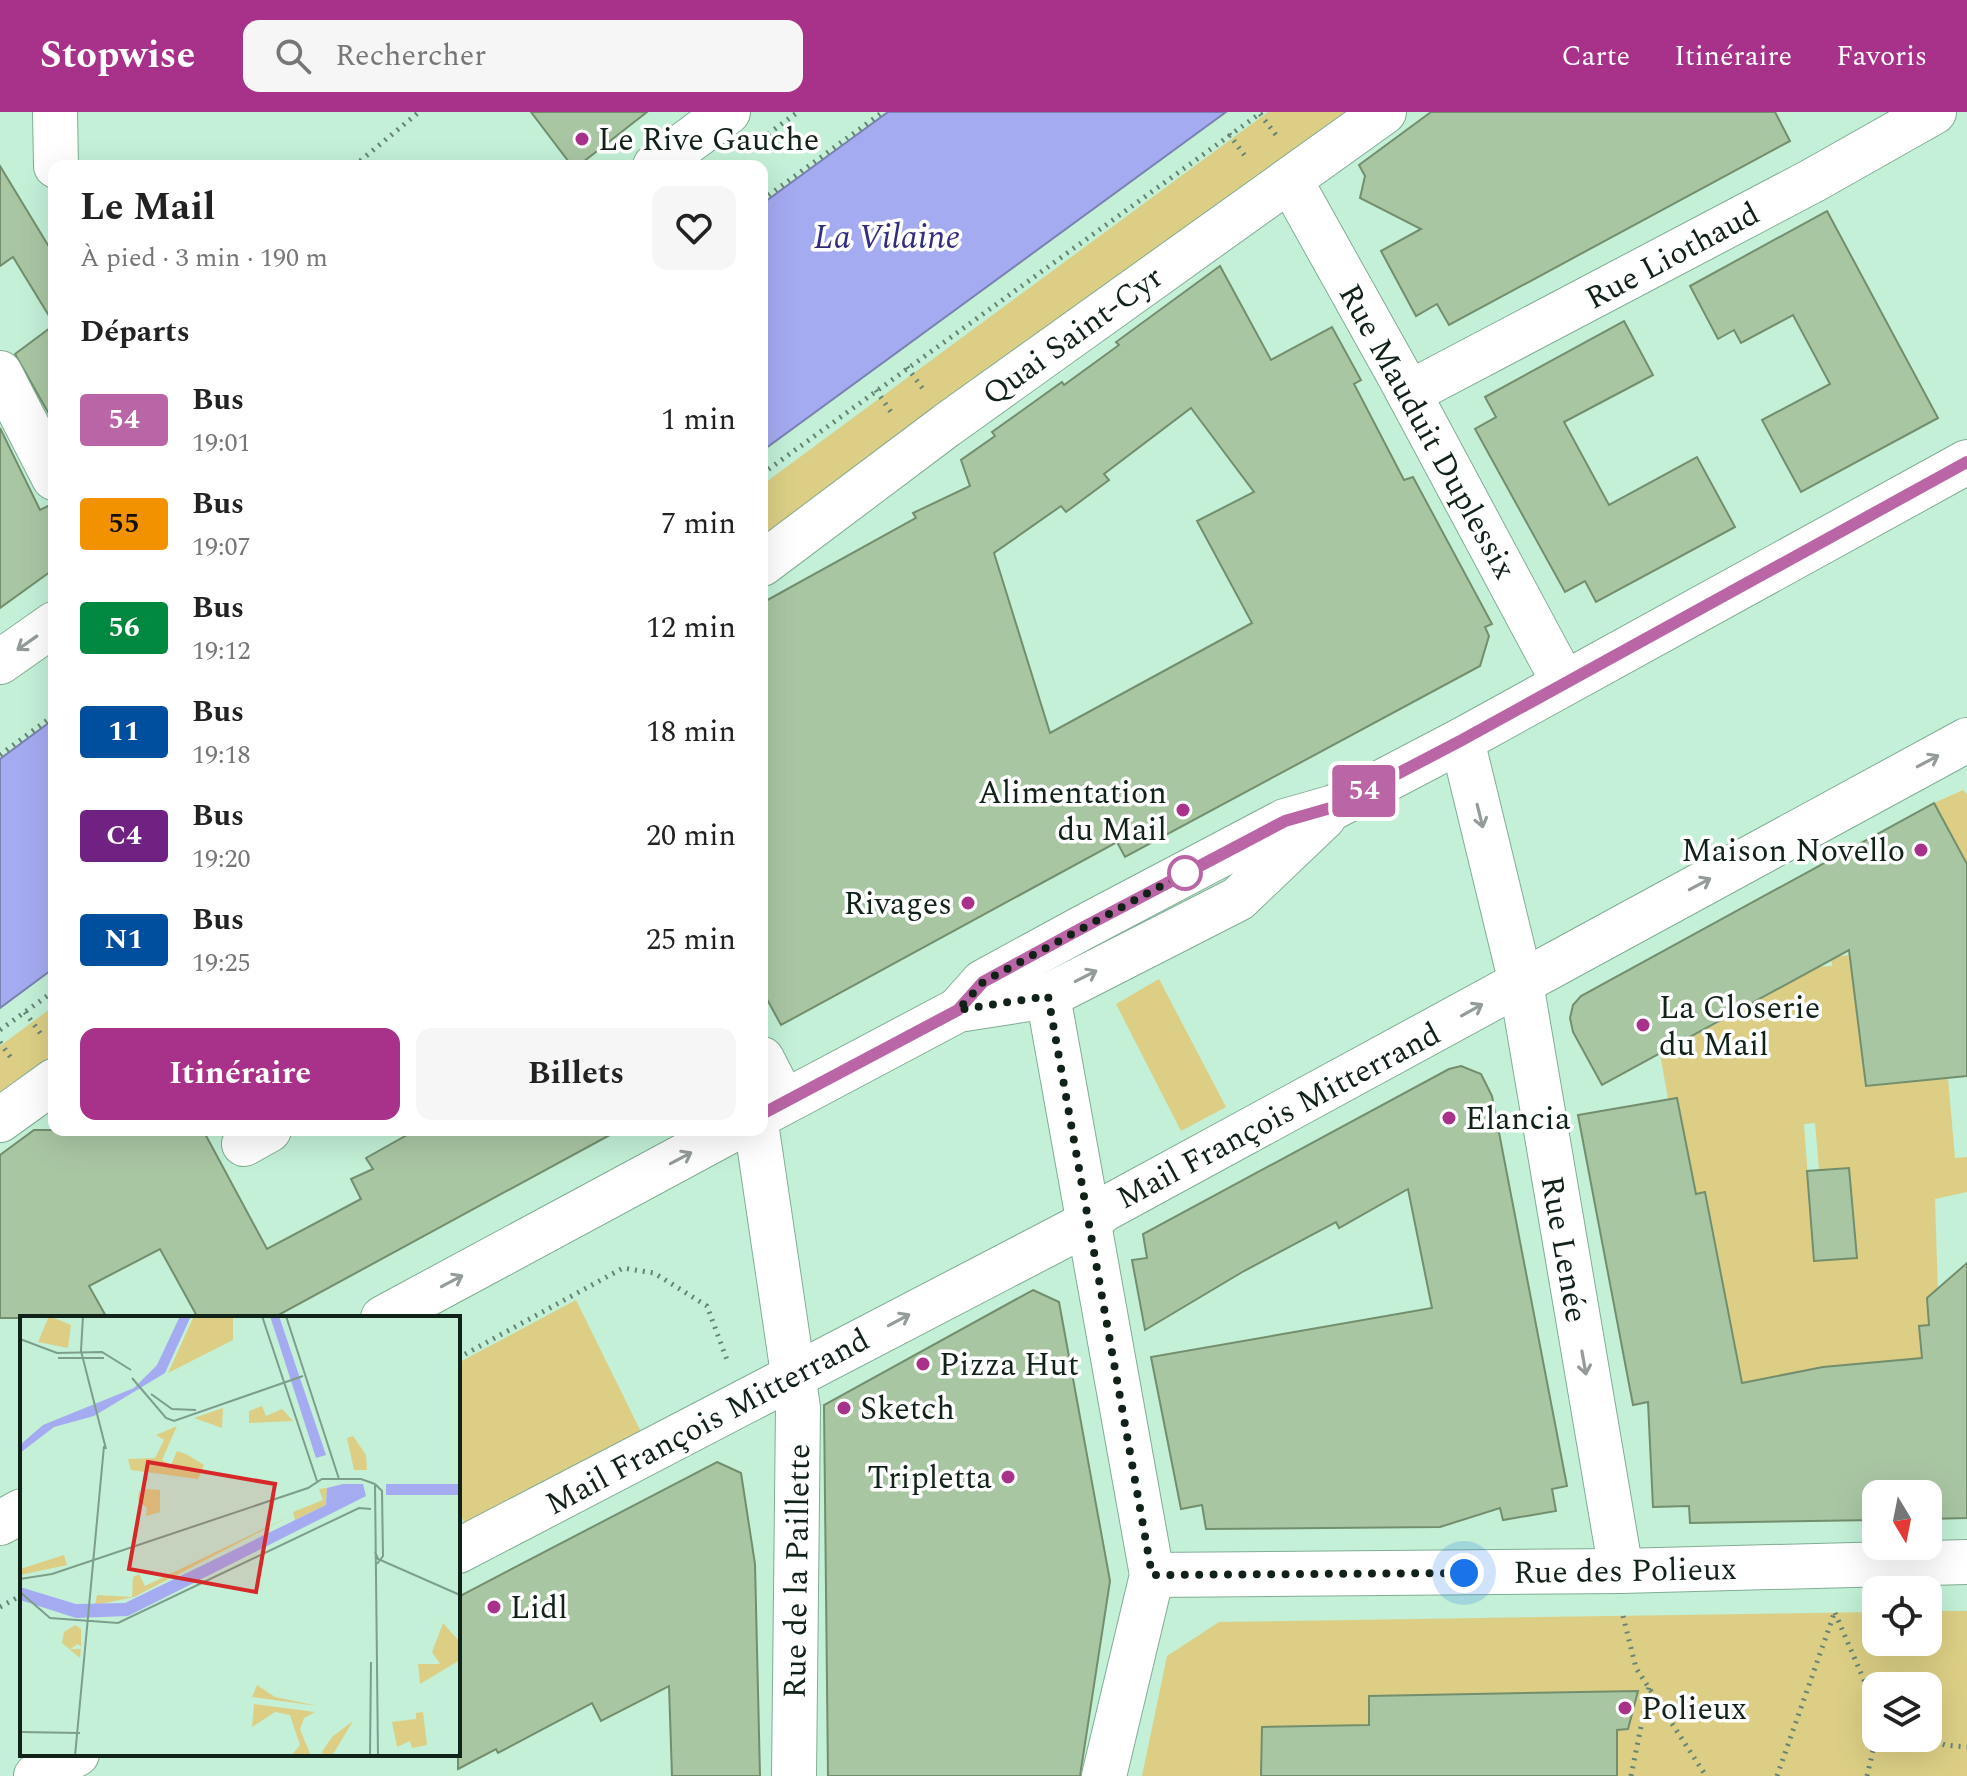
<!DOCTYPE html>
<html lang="fr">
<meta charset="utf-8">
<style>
body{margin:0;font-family:Spectral,serif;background:#f6f6f6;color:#222;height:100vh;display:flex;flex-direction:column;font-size:30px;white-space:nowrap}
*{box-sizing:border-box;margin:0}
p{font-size:26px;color:#767676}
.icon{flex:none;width:44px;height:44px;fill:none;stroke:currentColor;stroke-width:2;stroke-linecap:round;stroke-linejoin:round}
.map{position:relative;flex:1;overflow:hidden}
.side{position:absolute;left:48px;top:48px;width:720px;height:976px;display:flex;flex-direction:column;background:#fff;border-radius:16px;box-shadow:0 8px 32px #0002}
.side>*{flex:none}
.badge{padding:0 16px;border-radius:6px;font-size:28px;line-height:52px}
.needle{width:52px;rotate:170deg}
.tools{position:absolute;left:1862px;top:1368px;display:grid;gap:16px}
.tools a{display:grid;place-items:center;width:80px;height:80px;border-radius:16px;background:#fff;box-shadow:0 8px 32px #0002;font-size:40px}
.you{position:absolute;width:40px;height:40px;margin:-20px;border:6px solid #fff;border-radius:50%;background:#1a73e8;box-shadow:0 0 0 12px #1a73e833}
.map>.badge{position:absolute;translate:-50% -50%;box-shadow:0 0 0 4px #fff}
h2{padding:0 32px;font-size:30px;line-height:72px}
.round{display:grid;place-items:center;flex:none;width:84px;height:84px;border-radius:16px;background:#f6f6f6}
.head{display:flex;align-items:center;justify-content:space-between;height:136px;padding:0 32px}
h1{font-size:38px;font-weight:700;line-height:60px}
.action{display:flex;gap:16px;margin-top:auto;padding:16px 32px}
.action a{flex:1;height:92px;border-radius:16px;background:#a8328a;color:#fff;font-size:32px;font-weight:700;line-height:92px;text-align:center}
.action a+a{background:#f6f6f6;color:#222}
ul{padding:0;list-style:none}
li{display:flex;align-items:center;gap:24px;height:104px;padding:0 32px}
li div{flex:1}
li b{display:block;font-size:30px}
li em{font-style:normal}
li .badge{min-width:88px;font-weight:700;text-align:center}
header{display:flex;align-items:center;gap:48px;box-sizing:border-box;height:112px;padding:0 40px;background:#a8328a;color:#fff}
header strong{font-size:38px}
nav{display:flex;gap:44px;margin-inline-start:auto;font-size:28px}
.search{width:560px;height:72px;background:#f6f6f6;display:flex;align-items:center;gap:20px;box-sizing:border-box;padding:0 28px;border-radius:16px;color:#767676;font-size:30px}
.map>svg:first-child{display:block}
.green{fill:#dccf85;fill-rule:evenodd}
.water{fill:#a5abf1;stroke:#7982b0;stroke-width:2}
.building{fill:#a9c6a3;stroke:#738e6d;stroke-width:2;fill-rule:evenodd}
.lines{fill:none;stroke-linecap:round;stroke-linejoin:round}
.minor-casing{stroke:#82ad95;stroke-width:46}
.major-casing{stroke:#82ad95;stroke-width:46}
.path{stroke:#668474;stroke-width:5;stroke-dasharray:2 6;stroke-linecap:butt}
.minor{stroke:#fff;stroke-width:44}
.major{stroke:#fff;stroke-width:44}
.oneway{stroke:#949c98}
.line-casing{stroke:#fff;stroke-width:18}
.line{stroke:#ba65a5;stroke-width:12}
.walk{stroke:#112219;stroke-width:8;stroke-dasharray:0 14.4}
.poi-dot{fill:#a8328a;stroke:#fff;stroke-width:3}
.stop-dot{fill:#fff;stroke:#ba65a5;stroke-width:4}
.labels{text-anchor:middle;stroke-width:7;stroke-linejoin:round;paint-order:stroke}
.poi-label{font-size:32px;fill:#112219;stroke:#fff;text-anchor:start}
.street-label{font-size:32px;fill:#112219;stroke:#fff}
.water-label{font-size:34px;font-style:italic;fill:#322e7e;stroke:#fff}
.inset-road{fill:none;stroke:#7c9e8b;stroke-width:2}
.view{fill:#d62828;fill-opacity:0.15;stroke:#d62828;stroke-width:4}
.inset-edge{fill:none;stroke:#112219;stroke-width:4}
</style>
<header>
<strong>Stopwise</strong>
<div class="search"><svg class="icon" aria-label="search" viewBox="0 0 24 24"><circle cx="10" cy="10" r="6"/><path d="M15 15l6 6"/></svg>Rechercher</div>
<nav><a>Carte</a><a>Itinéraire</a><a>Favoris</a></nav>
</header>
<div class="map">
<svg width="1967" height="1664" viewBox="0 0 1967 1664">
<rect width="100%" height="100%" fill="#c3f0d7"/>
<g class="green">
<path d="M1268,0H1399L762,454V373Z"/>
<path d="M1963,678L1967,682V752L1934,691Z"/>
<path d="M1850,843L1866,973L1948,966L1955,1046L1967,1045V1080L1935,1087L1938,1182L1927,1186L1929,1213L1922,1246L1716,1276L1737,1245L1706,1080L1686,1084L1689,1048L1681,1007L1672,1009L1660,942L1729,905L1726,895L1752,881L1757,889L1771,882L1758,858L1832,854L1831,845ZM1815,1011L1819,1058L1849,1057L1856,1146L1814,1149L1804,1012Z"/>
<path d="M1159,867L1226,995L1181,1019L1116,892Z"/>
<path d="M54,894V959L0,998V934Z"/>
<path d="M576,1188L643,1324L467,1415L458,1399V1251Z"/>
<path d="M1928,1499H1967V1664H1142L1167,1544L1219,1510L1876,1500V1530H1928ZM1876,1574H1928V1626H1876Z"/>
</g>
<g class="water">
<path d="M888,0H1226L762,339V92Z"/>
<path d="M54,607V856L0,896V647Z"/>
</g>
<g class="building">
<path d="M531,0H647L578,54H572Z"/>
<path d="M1431,0H1775L1790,29L1449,213L1437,192L1416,204L1381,139L1421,117L1360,86L1365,64L1359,53Z"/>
<path d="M0,54L54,143V212L13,145L0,154Z"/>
<path d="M1827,99L1938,306L1801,380L1762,308L1830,272L1793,203L1741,231L1734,218L1718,227L1690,174Z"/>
<path d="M1220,154L1271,248L1332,215L1361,268L1354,272L1404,368L1413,365L1492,512L1485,515L1489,524L1480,554L1125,745L1117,730L781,913L762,878V491L916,406L913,401L970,374L961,348L995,324L992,320L1062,270L1064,273L1119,233L1116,230ZM1191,296L1254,380L1197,409L1252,511L1050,621L994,441L1061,394L1066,400L1109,368L1104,362Z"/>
<path d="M1624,209L1653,263L1564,310L1609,393L1697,345L1735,415L1596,490L1585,469L1565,480L1475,317L1496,305L1485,285Z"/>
<path d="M54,213V299L49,302L15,242Z"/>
<path d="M0,316L40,398L54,391V457L0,496Z"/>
<path d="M1934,691L1967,752V964L1866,974L1849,838L1602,973L1573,920L1570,906L1573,893L1581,884Z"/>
<path d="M1461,954L1481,962L1492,984L1567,1374L1552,1377L1556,1399L1503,1408L1500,1396L1440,1415L1206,1417L1202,1393L1181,1397L1151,1245L1432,1196L1408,1077L1339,1116L1336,1110L1244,1159L1145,1218L1132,1148L1147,1146L1143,1122L1449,957Z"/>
<path d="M1677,986L1696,1082L1705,1080L1742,1271L1823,1255L1922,1246L1919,1214L1929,1213L1927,1186L1967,1151V1406L1928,1407V1382H1876V1408L1690,1411L1689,1394L1653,1395L1648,1290L1633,1293L1578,1003Z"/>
<path d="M34,1018H203L267,1137L361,1087L351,1067L373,1057L366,1046L416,1018H619L273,1206H198L160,1137L89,1174L107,1206H0V1043Z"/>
<path d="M1849,1056L1857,1146L1814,1149L1807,1059Z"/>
<path d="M1033,1178L1059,1190L1110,1469L1080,1664H828L824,1293Z"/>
<path d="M717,1350L741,1361L755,1452L760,1664H672L669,1574L601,1609L592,1591L498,1641L496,1637L458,1657V1485Z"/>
<path d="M1638,1579L1628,1617L1617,1618V1664H1261L1262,1615L1369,1613V1584Z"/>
</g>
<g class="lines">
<g class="minor-casing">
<g id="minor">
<path d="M55,0L56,54"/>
<path d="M1290,68L1400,265L1564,571"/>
<path d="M0,261L54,366"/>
<path d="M1409,281L1812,69L1934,0"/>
<path d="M762,452L947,313L1384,0"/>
<path d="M1462,628L1521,871L1621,1459"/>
<path d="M1048,884L1152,1463L1104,1664"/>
<path d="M762,947L784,990"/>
<path d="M0,1008L54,969"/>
<path d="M757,1018L798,1296L794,1664"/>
<path d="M244,1032L269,1018"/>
<path d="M458,1439L1088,1111L1103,1098L1967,628"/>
<path d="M1152,1463L1621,1459L1967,1450"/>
<path d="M36,1664L77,1642"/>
</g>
</g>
<g class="major-casing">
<g id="major">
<path d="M655,54L728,0"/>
<path d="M0,550L54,512"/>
<path d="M958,898L983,870L1082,816L1285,709L1334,695L1462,628L1967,350"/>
<path d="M762,1002L958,898L1048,884L1238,787L1324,705"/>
<path d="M383,1206L732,1018"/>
<path d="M0,1411L22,1399"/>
</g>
</g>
<g class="path">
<path d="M1260,2L1276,23"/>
<path d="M768,22L798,0"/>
<path d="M1229,22L1245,44"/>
<path d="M354,54L419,0"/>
<path d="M762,88L883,0"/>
<path d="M907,255L923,277"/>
<path d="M876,278L891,300"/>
<path d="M762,362L1262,0"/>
<path d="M0,643L54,603"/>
<path d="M25,900L43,925"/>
<path d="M0,918L54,879"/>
<path d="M0,930L11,946"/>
<path d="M458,1246L623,1156L654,1161L707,1194L727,1248"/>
<path d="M0,1495L22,1483"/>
<path d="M1835,1501L1876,1596"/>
<path d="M1623,1504L1636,1556L1706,1664"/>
<path d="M1928,1626L1945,1633L1967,1635"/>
<path d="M1631,1664L1649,1575"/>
<path d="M1777,1664L1835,1499"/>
<path d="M1867,1664L1876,1626"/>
</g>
<use href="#minor" class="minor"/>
<use href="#major" class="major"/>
</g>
<defs><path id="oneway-shaft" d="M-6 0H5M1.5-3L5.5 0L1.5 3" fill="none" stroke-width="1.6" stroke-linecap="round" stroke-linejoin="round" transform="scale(2)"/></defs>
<g class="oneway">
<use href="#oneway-shaft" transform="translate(27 531) rotate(145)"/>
<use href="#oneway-shaft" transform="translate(1928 649) rotate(-28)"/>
<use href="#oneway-shaft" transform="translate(1480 704) rotate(76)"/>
<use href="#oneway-shaft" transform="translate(1700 772) rotate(-28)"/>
<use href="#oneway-shaft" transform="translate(1086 864) rotate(-27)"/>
<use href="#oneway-shaft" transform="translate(1472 898) rotate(-29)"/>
<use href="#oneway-shaft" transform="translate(681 1046) rotate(-28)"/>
<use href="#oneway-shaft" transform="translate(452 1169) rotate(-28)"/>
<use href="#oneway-shaft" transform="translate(899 1208) rotate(-28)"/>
<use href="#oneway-shaft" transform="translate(1584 1251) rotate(80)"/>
</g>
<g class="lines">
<g class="line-casing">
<path id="line" d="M762,1002L958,898L983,870L1082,816L1285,709L1334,695L1462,628L1967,350"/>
</g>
<use href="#line" class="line"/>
<path class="walk" d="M1185,761L983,870L958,898L1048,884L1152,1463L1464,1461"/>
</g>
<g class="poi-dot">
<circle cx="582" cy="27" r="8"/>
<circle cx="1183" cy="698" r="8"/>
<circle cx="1921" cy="738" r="8"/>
<circle cx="968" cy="791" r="8"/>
<circle cx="1643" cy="913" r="8"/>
<circle cx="1449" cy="1006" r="8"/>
<circle cx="923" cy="1252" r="8"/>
<circle cx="844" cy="1296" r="8"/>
<circle cx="1008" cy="1365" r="8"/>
<circle cx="494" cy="1495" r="8"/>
<circle cx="1625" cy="1596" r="8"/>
</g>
<circle class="stop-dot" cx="1185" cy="761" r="16"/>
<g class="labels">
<g class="poi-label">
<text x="598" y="38">Le Rive Gauche</text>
<text x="1167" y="691" text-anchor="end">Alimentation<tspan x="1167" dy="37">du Mail</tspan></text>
<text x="1905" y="749" text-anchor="end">Maison Novello</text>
<text x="952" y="802" text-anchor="end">Rivages</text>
<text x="1659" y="906">La Closerie<tspan x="1659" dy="37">du Mail</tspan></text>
<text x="1465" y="1017">Elancia</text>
<text x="939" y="1263">Pizza Hut</text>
<text x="860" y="1307">Sketch</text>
<text x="992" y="1376" text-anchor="end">Tripletta</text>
<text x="510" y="1506">Lidl</text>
<text x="1641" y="1607">Polieux</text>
</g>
<g class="street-label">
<text transform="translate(1672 143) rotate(-28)" y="11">Rue Liothaud</text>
<text transform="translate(1072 223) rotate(-36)" y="11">Quai Saint-Cyr</text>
<text transform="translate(1428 319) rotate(61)" y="11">Rue Mauduit Duplessix</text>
<text transform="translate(1278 1003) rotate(-28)" y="11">Mail François Mitterrand</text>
<text transform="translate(1565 1137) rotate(80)" y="11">Rue Lenée</text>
<text transform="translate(707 1309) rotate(-28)" y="11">Mail François Mitterrand</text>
<text transform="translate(1625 1458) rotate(-1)" y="11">Rue des Polieux</text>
<text transform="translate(796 1459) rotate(-89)" y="11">Rue de la Paillette</text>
</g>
<g class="water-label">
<text x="887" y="136">La Vilaine</text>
</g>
</g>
<g transform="translate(20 1204)">
<rect width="440" height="440" fill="#c3f0d7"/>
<path d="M29,0L51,9L48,32L18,26ZM174,0H213V24L148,57ZM242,90L246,100L262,93L273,105L229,107V95ZM203,92L202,112L174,102ZM157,110L142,144L151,149L157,135L166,138L184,149L178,163L111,154L108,143L135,142L144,124L136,119ZM333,120L346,139L347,154H334L327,122ZM307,172L306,189L275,204L273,196L303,184L299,173ZM119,173L122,184L126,173L140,174V196L126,200L127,192L118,185ZM272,199L114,281L75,289L77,279L112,281L113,261L119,258L125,270ZM44,239L47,249L0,259V253ZM423,307L440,326V344L400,368L398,348H420L412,336ZM55,309L61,313V331L58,328L50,333H61L60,342L42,327L44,316ZM237,369L255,381L298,390L232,381ZM234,388L295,396L284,402L280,413L291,440H271L280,429L270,399L255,396L232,411ZM403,396L407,429L392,432L390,425L377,431L372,406L396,403V397ZM333,405L312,440L301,437L312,421Z" fill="#dccf85"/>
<path d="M160,0H171L145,57L74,100L34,111L0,137V129L23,109L114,72L137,49ZM250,0H259L306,139L296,142ZM323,168H343L346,180L108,300L56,302L0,284V271L56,288L105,287L306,189L307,172ZM366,168H440V179H366Z" fill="#a5abf1"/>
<path class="inset-road" d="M63,0L61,35L86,133M242,0L297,165M266,0L319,163M0,23L37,37L82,36L111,54M38,42H84M112,62L146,102L154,105L283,60M131,78L152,93L176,94M355,168L358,440M355,168L362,175L363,240L357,248M355,236L358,243L440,279M0,263L32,258L288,172L302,163H341L355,168M0,276L30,302L98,307L339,192L351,193M0,416L60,417M55,440L84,130M350,440L351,346"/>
<path class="view" d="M128,146L255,168L236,276L109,253Z"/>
<rect width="440" height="440" class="inset-edge"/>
</g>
</svg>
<div class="tools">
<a><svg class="needle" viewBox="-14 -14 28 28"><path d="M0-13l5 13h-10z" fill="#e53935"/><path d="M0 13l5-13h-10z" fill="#767676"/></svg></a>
<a><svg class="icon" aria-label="locate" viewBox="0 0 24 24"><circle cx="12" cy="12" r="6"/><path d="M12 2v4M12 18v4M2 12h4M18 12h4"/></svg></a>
<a><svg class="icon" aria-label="layers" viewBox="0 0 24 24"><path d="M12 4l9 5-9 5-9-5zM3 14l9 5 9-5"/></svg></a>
</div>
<div class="you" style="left:1464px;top:1461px"></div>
<b class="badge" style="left:1364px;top:679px;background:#ba65a5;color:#fff">54</b>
<section class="side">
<div class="head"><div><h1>Le Mail</h1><p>À pied · 3 min · 190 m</p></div><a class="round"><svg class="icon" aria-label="heart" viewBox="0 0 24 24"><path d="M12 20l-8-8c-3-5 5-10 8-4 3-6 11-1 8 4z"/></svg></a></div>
<h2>Départs</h2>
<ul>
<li><span class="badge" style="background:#ba65a5;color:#fff">54</span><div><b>Bus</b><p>19:01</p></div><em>1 min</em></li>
<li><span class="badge" style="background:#f39200;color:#111">55</span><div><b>Bus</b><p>19:07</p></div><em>7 min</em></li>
<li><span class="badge" style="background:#00893e;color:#fff">56</span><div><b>Bus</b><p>19:12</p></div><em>12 min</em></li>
<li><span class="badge" style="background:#004f9e;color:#fff">11</span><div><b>Bus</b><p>19:18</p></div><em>18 min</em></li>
<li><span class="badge" style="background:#6f2282;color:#fff">C4</span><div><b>Bus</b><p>19:20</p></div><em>20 min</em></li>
<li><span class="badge" style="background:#004f9e;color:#fff">N1</span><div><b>Bus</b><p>19:25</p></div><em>25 min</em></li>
</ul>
<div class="action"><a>Itinéraire</a><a>Billets</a></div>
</section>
</div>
